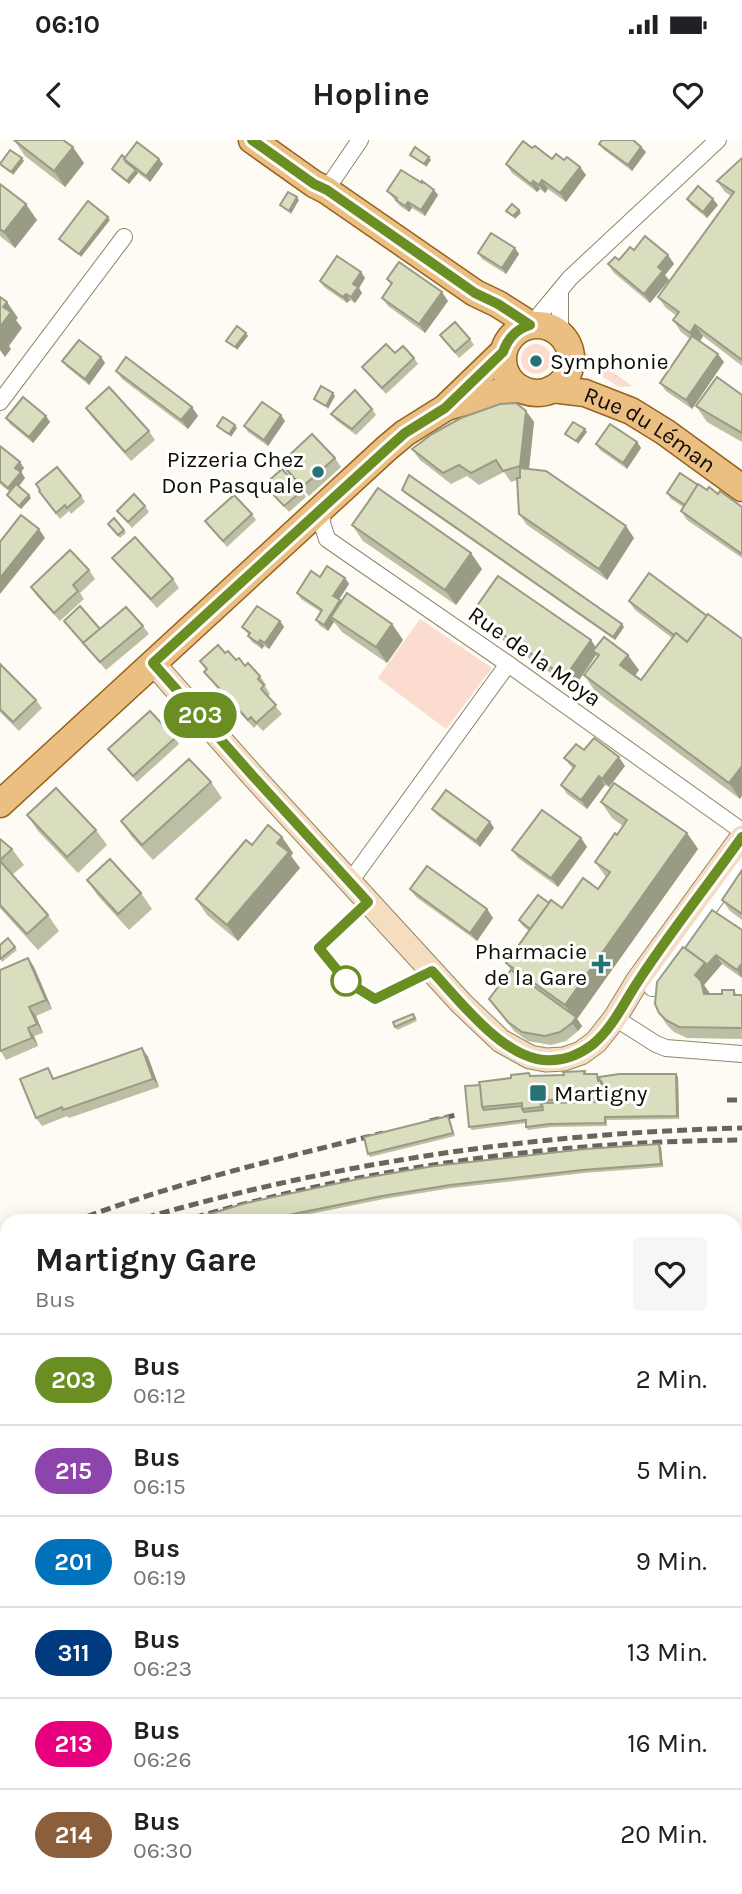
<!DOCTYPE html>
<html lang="de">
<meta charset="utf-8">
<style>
body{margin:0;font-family:Karla,sans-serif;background:#f6f6f6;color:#202124;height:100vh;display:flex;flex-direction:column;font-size:26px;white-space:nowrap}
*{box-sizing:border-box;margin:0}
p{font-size:23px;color:#757577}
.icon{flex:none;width:38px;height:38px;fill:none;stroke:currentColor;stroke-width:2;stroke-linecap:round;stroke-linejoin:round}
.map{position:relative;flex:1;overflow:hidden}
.sheet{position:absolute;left:0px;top:1074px;width:742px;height:681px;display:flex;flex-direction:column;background:#fff;border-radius:21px 21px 0 0;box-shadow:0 4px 18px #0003}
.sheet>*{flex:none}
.badge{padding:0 14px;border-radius:23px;font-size:24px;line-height:46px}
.map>.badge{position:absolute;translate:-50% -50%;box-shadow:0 0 0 4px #fff}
.round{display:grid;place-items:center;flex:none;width:74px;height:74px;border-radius:7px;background:#f6f6f6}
.headline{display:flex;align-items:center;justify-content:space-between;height:119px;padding:0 35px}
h1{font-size:33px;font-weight:700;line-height:52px}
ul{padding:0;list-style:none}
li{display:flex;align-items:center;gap:21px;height:91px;padding:0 35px;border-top:2px solid #e0e0e0}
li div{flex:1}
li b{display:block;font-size:26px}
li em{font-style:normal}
li .badge{min-width:77px;font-weight:700;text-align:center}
.status{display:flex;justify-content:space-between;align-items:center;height:49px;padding:0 35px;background:#fff;direction:ltr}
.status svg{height:19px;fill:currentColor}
header{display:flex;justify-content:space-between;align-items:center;height:91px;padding:0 35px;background:#fff;font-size:32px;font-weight:700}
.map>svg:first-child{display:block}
.green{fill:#fbdcce}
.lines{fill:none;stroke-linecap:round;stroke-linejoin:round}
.street-casing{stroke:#918669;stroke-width:18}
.secondary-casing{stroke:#918669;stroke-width:25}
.primary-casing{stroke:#96631f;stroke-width:29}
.street{stroke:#fff;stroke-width:16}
.secondary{stroke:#f5dec0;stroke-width:23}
.primary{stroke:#ebbe82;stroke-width:26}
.rail{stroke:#68655d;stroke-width:5;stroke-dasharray:10 5;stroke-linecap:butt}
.wall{fill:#bcbfa3}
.shaded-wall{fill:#999b85}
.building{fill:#dbdebe;stroke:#999b85;stroke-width:2}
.line-casing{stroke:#fff;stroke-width:16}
.line{stroke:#6b8e23;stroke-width:10}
.poi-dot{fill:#277275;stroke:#fff;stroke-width:2.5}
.stop-dot{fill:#fff;stroke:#6b8e23;stroke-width:3.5}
.labels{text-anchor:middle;stroke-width:6;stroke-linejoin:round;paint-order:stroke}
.poi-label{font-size:23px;fill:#110d04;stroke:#fff;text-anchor:start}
.street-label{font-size:23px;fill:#110d04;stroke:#fff}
</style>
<div class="status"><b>06:10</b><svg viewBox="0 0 49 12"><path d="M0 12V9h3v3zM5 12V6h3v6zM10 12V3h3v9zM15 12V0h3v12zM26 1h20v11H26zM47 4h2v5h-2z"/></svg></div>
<header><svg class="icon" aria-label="back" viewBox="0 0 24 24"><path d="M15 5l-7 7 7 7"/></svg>Hopline<svg class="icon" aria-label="heart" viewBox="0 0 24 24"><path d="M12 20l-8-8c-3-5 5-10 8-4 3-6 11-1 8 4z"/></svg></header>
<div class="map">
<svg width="742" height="1754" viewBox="0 0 742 1754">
<rect width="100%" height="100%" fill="#fdfbf4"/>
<g class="green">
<circle cx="536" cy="219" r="15"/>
<path d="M579,206L596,221L591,231L583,222L577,207Z"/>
<path d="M605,226L632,246L620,247L599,235Z"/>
<path d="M420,479L492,528L446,589L378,538Z"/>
<path d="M742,1104V1144L735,1139V1106Z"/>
<path d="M0,1334L7,1353V1531L0,1525Z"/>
</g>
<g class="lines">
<g class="street-casing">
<g id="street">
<path d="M326,50L360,0"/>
<path d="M560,151V185L563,196"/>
<path d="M531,185L570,138L718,0"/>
<path d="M0,262L124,97"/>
<path d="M323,366L322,383L327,399L508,524L742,691"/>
<path d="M349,743L508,524"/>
<path d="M652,848L742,722"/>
<path d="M615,878L656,904L666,908L742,914"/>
<path d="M735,1199L742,1189"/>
<path d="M0,1289L7,1286"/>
<path d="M735,1730L742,1717"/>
<path d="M241,1754L246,1748"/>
<path d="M723,1754L726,1748"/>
</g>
</g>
<g class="secondary-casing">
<path id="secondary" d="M153,523L252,635L462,864L501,901L530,917L546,920L564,919L581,913L596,902L615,878L638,840L742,697"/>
</g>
<g class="primary-casing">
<g id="primary">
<path d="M252,0L314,44L326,50L475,153L498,164L531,185"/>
<circle cx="537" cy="219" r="34"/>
<path id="s1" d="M552,249L585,253L631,271L665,292L742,348"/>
<path d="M450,266L506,250L521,249"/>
<path d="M0,664L387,308L405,293L445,268L503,212"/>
</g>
</g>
<use href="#street" class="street"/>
<use href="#secondary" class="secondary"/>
<use href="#primary" class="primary"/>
<g class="rail">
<path d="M727,960H742"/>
<path d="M430,981L456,975"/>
<path d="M73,1082C173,1043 279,1019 383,993"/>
<path d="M131,1082C330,1023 535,993 742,988"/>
<path d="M180,1082C359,1028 556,1001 742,1000"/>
<path d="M0,1111L7,1108"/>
<path d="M0,1127L7,1124"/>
<path d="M0,1144L7,1141"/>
</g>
</g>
<g class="wall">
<path d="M14,0L84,23L65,47L25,16Z"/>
<path d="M599,4L641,7L646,12L632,31L603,9Z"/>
<path d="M532,8L552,19L564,20L580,27L586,35L566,62L548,49L545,53L540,49L537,52L512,33L506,24Z"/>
<path d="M125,18L163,24L150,42L138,33L129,44L114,32L112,29Z"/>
<path d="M742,18V226L703,196L700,201L724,222L692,269L666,251L660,243L690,199L681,192L673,180L677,176L666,168L658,157L731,56L725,52L717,41Z"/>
<path d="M422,43L434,50L438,55L425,76L412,68L409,72L400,66L387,51Z"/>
<path d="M0,44L37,80L15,108L0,96Z"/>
<path d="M687,59L718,65L707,78L691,65Z"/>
<path d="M478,113L519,114L506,134L482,119Z"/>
<path d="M668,115L674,124L665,135L669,140L650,163L614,133L608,124L619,120Z"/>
<path d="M361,132L365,138L359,148L362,153L355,163L350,160L347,163L324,147L320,141Z"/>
<path d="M387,139L448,161L425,193L388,166L382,158L391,145Z"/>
<path d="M440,195L470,199L474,205L459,218Z"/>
<path d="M395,213L414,218L418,224L386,254L362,227Z"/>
<path d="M101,217L105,223L89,245L67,227L62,221Z"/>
<path d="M116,231L192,267L198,276L188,289L122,239Z"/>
<path d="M742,255V302L707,282L696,266Z"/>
<path d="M86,268L149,291L155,300L131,321L92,277Z"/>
<path d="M372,269L376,275L356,295L336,280L331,274Z"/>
<path d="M526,271L534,282L529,329L634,398L607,440L527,385L519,374L517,340L511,342L504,332L479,345L467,336L451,344L420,320L412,309Z"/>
<path d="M46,276L50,282L33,303L10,284L6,278Z"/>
<path d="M285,281L268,306L248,292L244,286Z"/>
<path d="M637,302L641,308L627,329L600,310L596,304Z"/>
<path d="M0,306L24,328L21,332L25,338L19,346L31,358L21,369L9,358L7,355L10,352L0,344Z"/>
<path d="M335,318L341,327L309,356L287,332L281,323Z"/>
<path d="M264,345L302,351L306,357L289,372Z"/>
<path d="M402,350L624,487L615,500L404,353Z"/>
<path d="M707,350L718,354L742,367V418L687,380L681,371L683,367L671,359L667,353Z"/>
<path d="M81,356L85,362L71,374L69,371L60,379L43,357Z"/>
<path d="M145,366L149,372L132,388L117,371Z"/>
<path d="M252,374L256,380L227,407L205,381Z"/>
<path d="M352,385L482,429L456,465L363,401Z"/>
<path d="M110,387L124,390L126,393L120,398Z"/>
<path d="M112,418L173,439L179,448L157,468L119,426Z"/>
<path d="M89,430L95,439L80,453L84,459L60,481L37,456L31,447Z"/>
<path d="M649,433L740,659L595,551L584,535L597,517L596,515L573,549L480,484L472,473L596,508L639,530L635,536L641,540L672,498L635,470L629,461Z"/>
<path d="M320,437L345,438L349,444L339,460L341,462L392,484L403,500L387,523L342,492L334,482L328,491L320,486L316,480L321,472L301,459L297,453Z"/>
<path d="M64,481L100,489L143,486L149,494L106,530Z"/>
<path d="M280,481L284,487L269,509L264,506L262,509L252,502L248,496L249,495L242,487Z"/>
<path d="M225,513L245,526L260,536L266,545L265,546L270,554L268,557L282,574L263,591L257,585L254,588L238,571L235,574L222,559L216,551L218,549L204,532L206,530L200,521Z"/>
<path d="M0,524L36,560L42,568L19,591L0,572Z"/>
<path d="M175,598L179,604L137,642L108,609Z"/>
<path d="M584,610L625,626L609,647L605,645L587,669L567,654L561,645L573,629L564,618Z"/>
<path d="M211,642L222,658L153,720L132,697L121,681Z"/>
<path d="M601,662L687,693L698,709L577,879L582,886L578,891L566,901L551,905L528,901L514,891L489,859L511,830L506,823L529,791L523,786L519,780L549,763L562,768L598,749L606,737L595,722L623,686L612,678Z"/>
<path d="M432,669L490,682L494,688L480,707L437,675Z"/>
<path d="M27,675L96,690L107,705L78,733L38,691Z"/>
<path d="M282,697L293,713L291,716L300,728L238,801L207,775L196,759L252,705Z"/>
<path d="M581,698L587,707L558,747L518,718L512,710Z"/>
<path d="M0,699L12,709L24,725L12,735L48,775L59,791L38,810L0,768Z"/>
<path d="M742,730V780L730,771L722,760Z"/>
<path d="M87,740L141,753L152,769L129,790L98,756Z"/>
<path d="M410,749L487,769L493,778L477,801L416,757Z"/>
<path d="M742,790V838L722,824L704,845L710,854H722L734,850L737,855H742V899L687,898L674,892L667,885L659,873L685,808Z"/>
<path d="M8,798L17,810L2,822L0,819Z"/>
<path d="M28,818L34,827L52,869L36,876L43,893L34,896L38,906L6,920L0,910Z"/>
<path d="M415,877L417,881L397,890L395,887Z"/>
<path d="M142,908L148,917L159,947L69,978L67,976L42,986L36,978L55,938Z"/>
<path d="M585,931L587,934L599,937L676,934L678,937L679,979L607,980V986L551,987L528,990L526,987V983L472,990L469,987L480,945L531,936L564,935Z"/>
<path d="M450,979L455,996L370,1017L368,1014Z"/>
<path d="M661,1007L663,1027L584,1033L452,1048L384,1059L271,1082H183Z"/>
<path d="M0,1581L7,1590V1597L0,1604Z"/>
<path d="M735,1620L742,1628V1653L740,1655L742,1658V1662L735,1668Z"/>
<path d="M353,1748H389L390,1749L385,1754H362L358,1750L356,1752Z"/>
<path d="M648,1748H696L690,1754H643Z"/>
</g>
<g class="shaded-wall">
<path d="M73,7L84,23L65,47L54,31Z"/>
<path d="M641,7L646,12L632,31L628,25Z"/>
<path d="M429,17L431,20L426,27L424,24Z"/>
<path d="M22,18L24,21L13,35L11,32Z"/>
<path d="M159,19L163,24L150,42L146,36Z"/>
<path d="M580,27L586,35L566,62L560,53Z"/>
<path d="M136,30L138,33L129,44L127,41Z"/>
<path d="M542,40L548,49L545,53L539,45Z"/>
<path d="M533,41L540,49L537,52L531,44Z"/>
<path d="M434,50L438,55L425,76L421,70Z"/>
<path d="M297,57L299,60L291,74L289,71Z"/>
<path d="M713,59L718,65L707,78L703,72Z"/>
<path d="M408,62L412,68L409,72L405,66Z"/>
<path d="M26,64L37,80L15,108L4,92Z"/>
<path d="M519,70L521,73L515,79L513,76Z"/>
<path d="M108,77L110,80L81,117L79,114Z"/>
<path d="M515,108L519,114L506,134L502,128Z"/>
<path d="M668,115L674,124L665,135L669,140L650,163L644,154L658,127Z"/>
<path d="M361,132L365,138L359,148L362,153L355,163L351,157L353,144Z"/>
<path d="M442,152L448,161L425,193L419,184Z"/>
<path d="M346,154L350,160L347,163L343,157Z"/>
<path d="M7,162L18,178L16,180L22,188L9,206L11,209L5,217L0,210V187L3,167Z"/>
<path d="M695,185L703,196L698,205L690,193Z"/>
<path d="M246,193L248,196L237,210L235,207Z"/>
<path d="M718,214L724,222L692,269L686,260Z"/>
<path d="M101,217L105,223L89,245L85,239Z"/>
<path d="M333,253L335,256L328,269L326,266Z"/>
<path d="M192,267L198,276L188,289L181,280Z"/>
<path d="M526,271L534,282L528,337L520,326Z"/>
<path d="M281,275L285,281L268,306L264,300Z"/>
<path d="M46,276L50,282L33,303L29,297Z"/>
<path d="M235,285L237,288L231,297L229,294Z"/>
<path d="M585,289L587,292L578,304L576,301Z"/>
<path d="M637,302L641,308L627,329L623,323Z"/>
<path d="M20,322L24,328L19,334L15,328Z"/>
<path d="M21,332L25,338L13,354L8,348Z"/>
<path d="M29,355L31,358L21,369L19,366Z"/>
<path d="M626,386L634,398L607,440L599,429Z"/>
<path d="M39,389L45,398L0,454V438Z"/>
<path d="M471,413L482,429L456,465L445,450Z"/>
<path d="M345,438L349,444L337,462L333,456Z"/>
<path d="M340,460L344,466L331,477L334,482L328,491L324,485Z"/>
<path d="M280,481L284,487L269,509L265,503Z"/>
<path d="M392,484L403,500L387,523L376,507Z"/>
<path d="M622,484L624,487L615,500L613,497Z"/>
<path d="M260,500L264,506L262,509L258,503Z"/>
<path d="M591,500L599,512L593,511L596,515L573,549L565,537Z"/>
<path d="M628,515L639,530L631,540L620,525Z"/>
<path d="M619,617L625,626L609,647L602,639Z"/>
<path d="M742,626V656L740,659L729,643Z"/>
<path d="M599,636L605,645L587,669L581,660Z"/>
<path d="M490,682L494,688L480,707L476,701Z"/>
<path d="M687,693L698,709L577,879L582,886L578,891L572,883L574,879L565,865Z"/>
<path d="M282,697L293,713L291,716L300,728L238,801L227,785L277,703Z"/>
<path d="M581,698L587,707L558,747L551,738Z"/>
<path d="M487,769L493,778L477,801L470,793Z"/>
<path d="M716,815L722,824L704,845L709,852L712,865L704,854L695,835L705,823Z"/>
<path d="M28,818L34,827L52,869L46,860Z"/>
<path d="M742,823V838L737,830Z"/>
<path d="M29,867L36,876L43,893L37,884Z"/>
<path d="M28,888L34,896L38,906L32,898Z"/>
<path d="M142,908L148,917L159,947L153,939Z"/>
<path d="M597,934L605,947V965L601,959Z"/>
<path d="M676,934L678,937L679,979L677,976Z"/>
<path d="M659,1004L661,1007L663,1027L661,1024Z"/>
<path d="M742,1438V1451L741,1452L737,1446Z"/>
<path d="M40,1748H46L45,1754H39Z"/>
<path d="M431,1748H436L437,1750L435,1754H429Z"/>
</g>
<g class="building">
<path d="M14,0H63L73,7L54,31Z"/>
<path d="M602,0H633L641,7L628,25L599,4Z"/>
<path d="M523,1L532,8L535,6L552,19L556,14L564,20L567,17L580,27L560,53L542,40L539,45L533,41L531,44L506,24Z"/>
<path d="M137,2L159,19L146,36L124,19Z"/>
<path d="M415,7L429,17L424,24L410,15Z"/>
<path d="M10,10L22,18L11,32L0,24Z"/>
<path d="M122,15L125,18L124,19L126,22L136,30L127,41L112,29Z"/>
<path d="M742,18V220L695,185L690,193L673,180L679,172L658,157L734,52L717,41Z"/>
<path d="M401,30L422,43V41L434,50L421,70L408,62L405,66L396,60L397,58L387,51Z"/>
<path d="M0,44L26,64L4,92L0,89Z"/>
<path d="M698,46L713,59L703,72L687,59Z"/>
<path d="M288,52L297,57L289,71L280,65Z"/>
<path d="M88,61L108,77L79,114L59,99Z"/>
<path d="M512,64L519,70L513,76L506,71Z"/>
<path d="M491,93L515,108L502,128L478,113Z"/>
<path d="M645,96L668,115L658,127L663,131L644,154L608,124L615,117L619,120L630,107L634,110Z"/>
<path d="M337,116L361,132L353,144L358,147L351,157L346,154L343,157L320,141Z"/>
<path d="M399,122L442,152L419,184L382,158L392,143L387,139Z"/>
<path d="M0,157L7,162L3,167L11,172L0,187Z"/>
<path d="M455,182L470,199L455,212L440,195Z"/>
<path d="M237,186L246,193L235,207L226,201Z"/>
<path d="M692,196L718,214L686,260L660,243Z"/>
<path d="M79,200L101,217L85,239L62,221Z"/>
<path d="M386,204L395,213L403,206L414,218L382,248L362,227Z"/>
<path d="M126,217L192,267L181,280L116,231Z"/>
<path d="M717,237L742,255V293L696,266Z"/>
<path d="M321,246L333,253L326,266L314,259Z"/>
<path d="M109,247L149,291L125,312L86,268Z"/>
<path d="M355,250L372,269L352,289L331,274Z"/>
<path d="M23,257L46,276L29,297L6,278Z"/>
<path d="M262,262L281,275L264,300L244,286Z"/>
<path d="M516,263L526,271L520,326L503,331L496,320L471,333L459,325L443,333L412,309L432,294L461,278L500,264Z"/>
<path d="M223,277L235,285L229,294L217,286Z"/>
<path d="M573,282L585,289L576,301L565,294Z"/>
<path d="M610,284L637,302L623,323L596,304Z"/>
<path d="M312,294L335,318L302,347L281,323Z"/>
<path d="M0,306L20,322L15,328L21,332L8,348L0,341Z"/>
<path d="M57,327L81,356L67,368L65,365L56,373L39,351L40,350L36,344Z"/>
<path d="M520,328L546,331L626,386L599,429L519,374L517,338H520Z"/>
<path d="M282,329L302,351L284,366L264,345Z"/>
<path d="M680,333L698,345L685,365L667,353Z"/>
<path d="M409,335L622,484L613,497L402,350Z"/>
<path d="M16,344L29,355L19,366L7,355Z"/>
<path d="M698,344L707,350L709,347L718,354L720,351L742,367V414L681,371Z"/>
<path d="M378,348L471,413L445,450L352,385Z"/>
<path d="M134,354L145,366L128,382L117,371Z"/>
<path d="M234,355L252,374L223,401L205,381Z"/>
<path d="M21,375L39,389L0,438V402Z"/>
<path d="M114,378L124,390L118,395L108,384Z"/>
<path d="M135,397L173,439L151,459L112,418Z"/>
<path d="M70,410L89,430L73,445L78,451L54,473L31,447Z"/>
<path d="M327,426L345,438L333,456L340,460L324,485L316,480L322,470L297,453L311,431L320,437Z"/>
<path d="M649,433L707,476L687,502L676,493L674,495L629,461Z"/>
<path d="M498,436L591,500L565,537L472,473Z"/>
<path d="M347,453L392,484L376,507L331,477Z"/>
<path d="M80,466L100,489L83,503L85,505L64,481Z"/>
<path d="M257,466L280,481L265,503L260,500L258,503L248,496L250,493L242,487Z"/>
<path d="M126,467L143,486L100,522L83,503Z"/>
<path d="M708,474L742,499V626L729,643L584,535L599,515L593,511L604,497L628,515L620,525L641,540L676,493L687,502Z"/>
<path d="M218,505L225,513L228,511L236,520L239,518L245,526L248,523L260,536L258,539L264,545L261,549L276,565L256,583L251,577L248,580L232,562L229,565L216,551L219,548L204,532L207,529L200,521Z"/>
<path d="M0,524L36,560L13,582L0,569Z"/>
<path d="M150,571L175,598L133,636L108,609Z"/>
<path d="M594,598L619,617L602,639L599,636L581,660L561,645L575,626L564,618L576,604L584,610Z"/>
<path d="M189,619L211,642L142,705L121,681Z"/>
<path d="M614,643L687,693L565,865L506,823L551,760L562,768L583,738L598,749L610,732L595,722L615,693L617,695L627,680L601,662Z"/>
<path d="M56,648L96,690L67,717L27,675Z"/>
<path d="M446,650L490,682L476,701L432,669Z"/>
<path d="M542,670L581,698L551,738L512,710Z"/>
<path d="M268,685L282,697L277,703L289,712L227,785L196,759L246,700L252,705Z"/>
<path d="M0,699L12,709L0,720Z"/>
<path d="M110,719L141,753L118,774L87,740Z"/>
<path d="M0,721L48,775L27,794L0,765Z"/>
<path d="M427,726L487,769L470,793L410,749Z"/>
<path d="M742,730V774L722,760Z"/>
<path d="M538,755L549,763L530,789L519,780Z"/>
<path d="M712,770L742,790V823L737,830L716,815L707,825L705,823L685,808Z"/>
<path d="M8,798L15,807L0,819V805Z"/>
<path d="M683,807L705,823L695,835L701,841L704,854H722V850H734V855H742V888L679,887L666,880L659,873L655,864L657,842Z"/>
<path d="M28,818L46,860L29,867L37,884L28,888L32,898L0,911V830Z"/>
<path d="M511,830L576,877L572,883L560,892L545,896L522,892L508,882L489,859Z"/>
<path d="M413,874L415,878L395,887L393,882Z"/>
<path d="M142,908L153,939L63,970L62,967L36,978L20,939L48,928L53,939Z"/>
<path d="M585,931L584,934H597L598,941H601V959L540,960L541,967L522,969V963L482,967L479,942L511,938V935L529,933L530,936L564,935L563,932Z"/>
<path d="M619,934H676L677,976L605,977V983L549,984L526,987V980L469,987L465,946L480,945L482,967L484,970L522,966V969L524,972L543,970L542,963L603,962V944L601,941H600L599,937Z"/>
<path d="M448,976L453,993L368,1014L364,997Z"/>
<path d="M659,1004L661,1024L582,1030L450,1045L382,1056L254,1082H183L246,1063L358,1039L434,1026L585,1009Z"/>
<path d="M742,1310V1326L735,1322Z"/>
<path d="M737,1413L742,1416V1438L737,1446L735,1445V1417Z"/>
<path d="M742,1565V1581L735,1574V1572Z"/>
<path d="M735,1620L742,1628V1643L735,1650L740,1654L735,1659Z"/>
<path d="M9,1748H40L39,1754H10L11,1749Z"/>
<path d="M114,1748H156L158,1753L116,1754Z"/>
<path d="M272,1748H308L314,1750L312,1754H270Z"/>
<path d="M357,1748H386L380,1754H366L364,1752L362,1753Z"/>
<path d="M403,1748H431L429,1754H401Z"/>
<path d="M501,1748H504L511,1751L509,1754H498Z"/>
<path d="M649,1748H686L680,1753L681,1754H643Z"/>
</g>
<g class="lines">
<g class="line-casing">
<path id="line" d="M252,0L314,44L327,50L475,153L498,164L530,185C516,189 508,198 503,212L445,268L405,293L387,309L153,523L252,635L368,762L319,808L346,841L375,859L432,831C458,859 498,911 537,919C557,923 576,917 592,905C613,888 624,862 639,840C671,791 708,745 742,697"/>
</g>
<use href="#line" class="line"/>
</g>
<g class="poi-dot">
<circle cx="536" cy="221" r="7"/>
<circle cx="318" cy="332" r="7"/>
<path d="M597.5 813.5h7v7h7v7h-7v7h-7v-7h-7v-7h7z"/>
<rect x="529" y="944" width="18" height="18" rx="3.5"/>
</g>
<circle class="stop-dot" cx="346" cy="841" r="14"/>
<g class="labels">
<g class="poi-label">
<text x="550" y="229">Symphonie</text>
<text x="304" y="327" text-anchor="end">Pizzeria Chez<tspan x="304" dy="26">Don Pasquale</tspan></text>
<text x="587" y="819" text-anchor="end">Pharmacie<tspan x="587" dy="26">de la Gare</tspan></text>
<text x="554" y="961">Martigny</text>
</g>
<g class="street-label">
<text dy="8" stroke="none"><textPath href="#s1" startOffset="108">Rue du Léman</textPath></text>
<text transform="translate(535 516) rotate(35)" y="8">Rue de la Moya</text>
</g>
</g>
</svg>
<b class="badge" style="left:200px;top:575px;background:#6b8e23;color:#fff">203</b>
<section class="sheet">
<div class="headline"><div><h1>Martigny Gare</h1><p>Bus</p></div><a class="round"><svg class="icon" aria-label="heart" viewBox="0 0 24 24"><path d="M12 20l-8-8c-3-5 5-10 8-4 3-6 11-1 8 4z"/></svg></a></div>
<ul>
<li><span class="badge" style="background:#6b8e23;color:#fff">203</span><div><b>Bus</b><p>06:12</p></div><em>2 Min.</em></li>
<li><span class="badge" style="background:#8e44ad;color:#fff">215</span><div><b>Bus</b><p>06:15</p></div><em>5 Min.</em></li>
<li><span class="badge" style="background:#0072bc;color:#fff">201</span><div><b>Bus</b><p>06:19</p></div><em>9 Min.</em></li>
<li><span class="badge" style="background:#003b80;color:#fff">311</span><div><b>Bus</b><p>06:23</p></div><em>13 Min.</em></li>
<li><span class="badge" style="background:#e6007e;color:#fff">213</span><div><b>Bus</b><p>06:26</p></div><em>16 Min.</em></li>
<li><span class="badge" style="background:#8b5e3c;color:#fff">214</span><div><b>Bus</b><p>06:30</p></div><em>20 Min.</em></li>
</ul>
</section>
</div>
